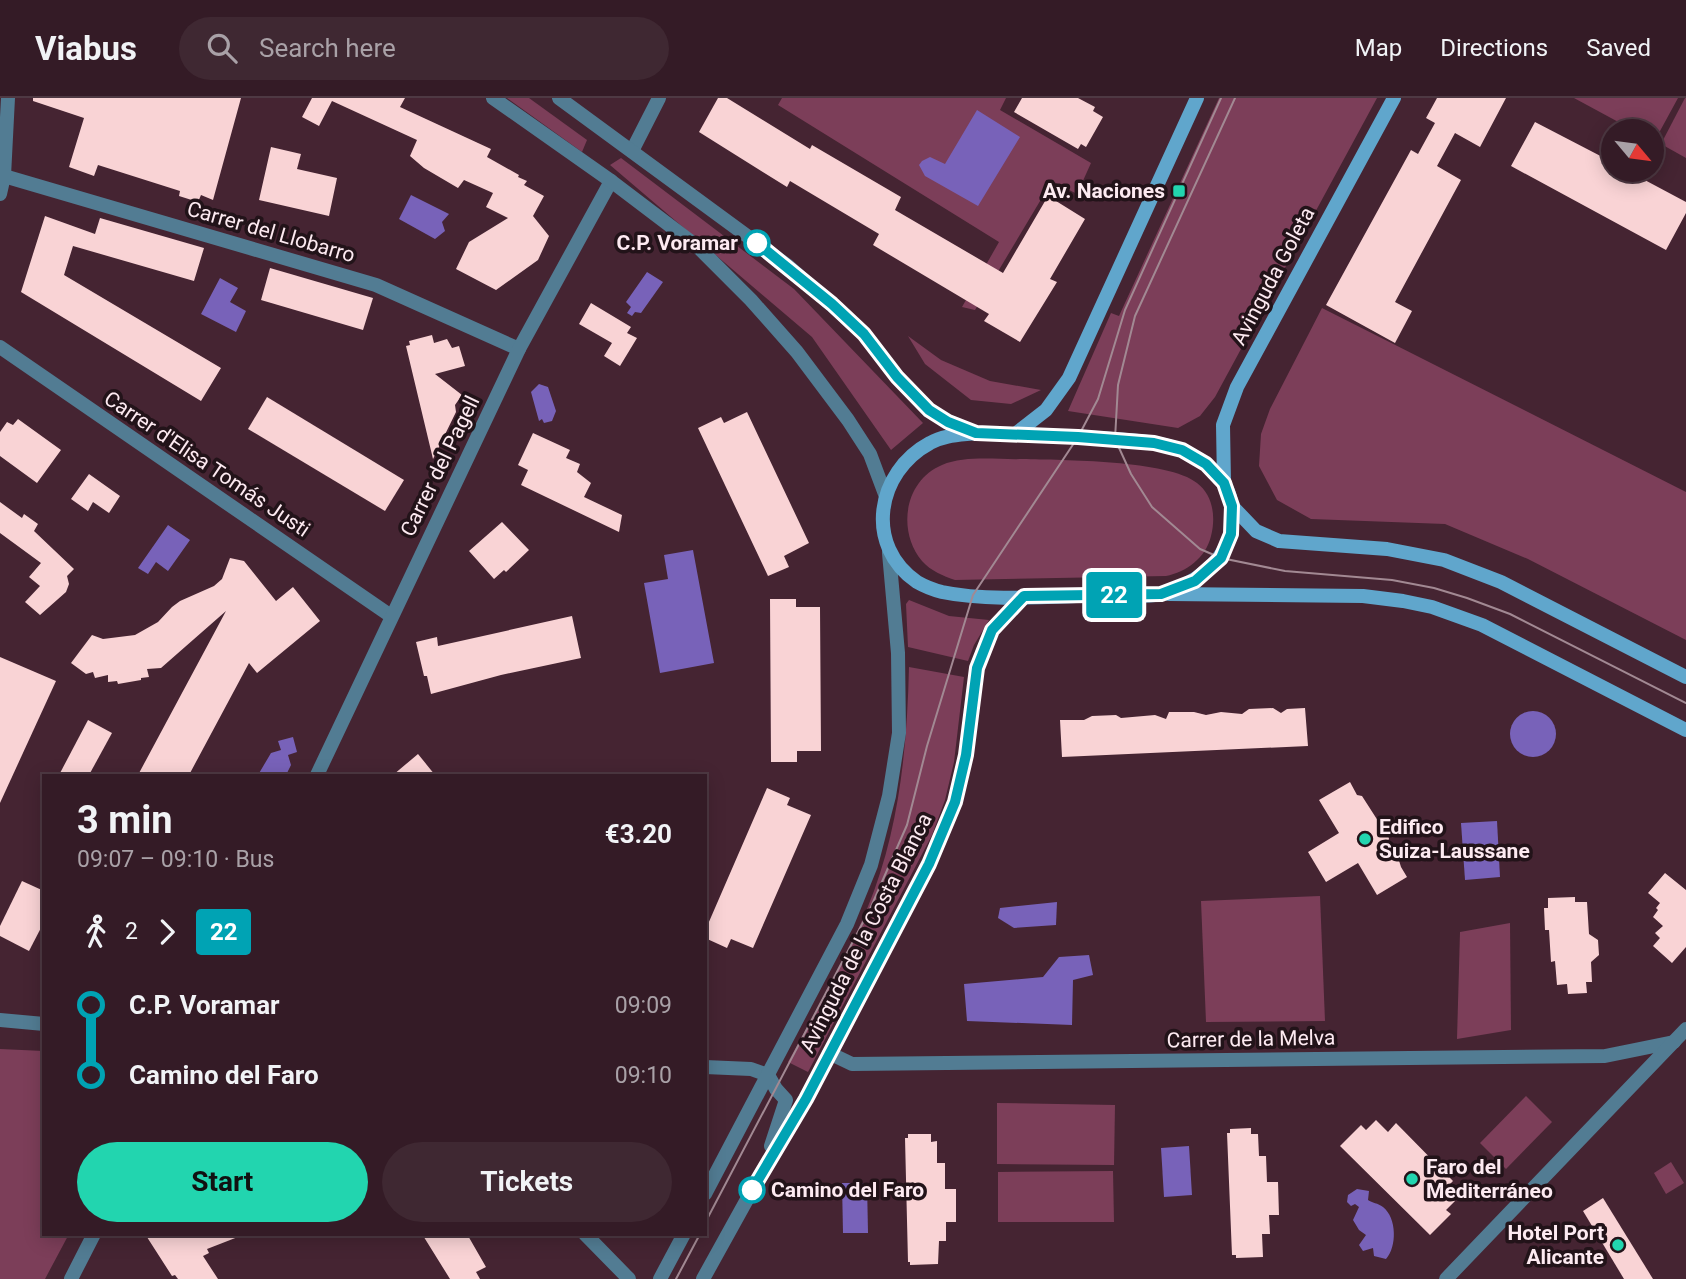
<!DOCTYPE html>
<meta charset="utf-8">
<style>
body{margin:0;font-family:Roboto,sans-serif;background:#3f2832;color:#f1f3f6;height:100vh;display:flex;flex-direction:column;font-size:26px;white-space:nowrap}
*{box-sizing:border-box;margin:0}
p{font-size:23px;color:#a9a1a7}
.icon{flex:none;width:38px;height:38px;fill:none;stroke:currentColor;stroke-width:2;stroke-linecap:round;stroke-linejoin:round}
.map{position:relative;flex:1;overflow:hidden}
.side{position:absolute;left:42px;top:676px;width:665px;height:462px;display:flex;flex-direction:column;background:#341b26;border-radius:0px;box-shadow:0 4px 18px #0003,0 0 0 2px #4e3943}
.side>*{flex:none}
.badge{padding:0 14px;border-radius:5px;font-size:24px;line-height:46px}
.needle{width:46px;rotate:119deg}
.tools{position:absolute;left:1601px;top:21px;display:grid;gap:14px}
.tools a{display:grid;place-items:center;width:63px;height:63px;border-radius:50%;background:#341b26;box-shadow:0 4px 18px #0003,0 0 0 2px #4e3943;font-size:35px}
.map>.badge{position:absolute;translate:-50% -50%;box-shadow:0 0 0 4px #fff}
.legs{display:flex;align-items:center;gap:10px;height:77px;padding:0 35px;font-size:23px}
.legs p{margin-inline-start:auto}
.headline{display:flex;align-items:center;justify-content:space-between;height:119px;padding:0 35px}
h1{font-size:38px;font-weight:700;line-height:52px}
.action{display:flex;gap:14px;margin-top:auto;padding:14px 35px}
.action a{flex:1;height:80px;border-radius:42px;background:#22d5af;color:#111;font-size:28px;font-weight:700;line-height:80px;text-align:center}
.action a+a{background:#3f2832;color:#f1f3f6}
ul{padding:0 35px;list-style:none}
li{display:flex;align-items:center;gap:24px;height:70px;font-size:26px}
li i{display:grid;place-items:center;width:10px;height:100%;margin:0 9px;background:currentColor}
li i::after{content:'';width:18px;height:18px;margin:-9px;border:5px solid;border-radius:50%;background:#341b26}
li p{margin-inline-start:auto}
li:first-child i{background:linear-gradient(#0000 50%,currentColor 0)}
li:last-child i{background:linear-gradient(currentColor 50%,#0000 0)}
header{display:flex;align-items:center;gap:42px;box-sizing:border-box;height:98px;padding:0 35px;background:#341b26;border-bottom:2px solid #4e3943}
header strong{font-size:33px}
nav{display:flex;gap:38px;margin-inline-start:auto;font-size:24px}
.search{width:490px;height:63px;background:#3f2832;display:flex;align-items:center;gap:18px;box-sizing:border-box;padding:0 24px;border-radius:38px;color:#a9a1a7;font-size:26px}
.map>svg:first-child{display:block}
.green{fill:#7c3e59}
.water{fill:#7862b9}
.building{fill:#f9d3d5}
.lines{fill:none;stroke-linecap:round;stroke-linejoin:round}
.minor{stroke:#527c93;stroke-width:14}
.tertiary{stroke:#527c93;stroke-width:14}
.secondary{stroke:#60a6cc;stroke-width:14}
.tram{stroke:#a28993;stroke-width:2}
.line-1-casing{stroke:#fff;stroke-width:16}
.line-1{stroke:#00a3b4;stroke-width:10}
.poi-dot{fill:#22d5af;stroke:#221319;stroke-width:2.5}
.stop-1-dot{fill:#fff;stroke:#00a3b4;stroke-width:3.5}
.labels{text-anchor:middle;stroke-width:7;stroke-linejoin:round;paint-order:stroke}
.poi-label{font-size:21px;font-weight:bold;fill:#fdeaf1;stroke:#221319;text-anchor:end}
.street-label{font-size:21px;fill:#fdeaf1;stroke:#221319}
.stop-label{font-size:21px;font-weight:bold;fill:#fdeaf1;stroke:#221319;text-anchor:end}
</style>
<header>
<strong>Viabus</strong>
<div class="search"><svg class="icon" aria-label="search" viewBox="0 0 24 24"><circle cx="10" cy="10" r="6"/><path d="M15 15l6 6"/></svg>Search here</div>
<nav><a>Map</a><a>Directions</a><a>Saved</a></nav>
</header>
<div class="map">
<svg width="1686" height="1181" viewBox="0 0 1686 1181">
<rect width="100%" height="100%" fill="#452432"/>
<g class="green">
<path d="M507,0H529L587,42L582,54Z"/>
<path d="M782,0H1006L1000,12L1091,65L1077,96L1052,83L975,212L962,209L999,144L778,7Z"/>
<path d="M1219,0H1377L1215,299L1200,318L1178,330L1068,313L1111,215L1119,218Z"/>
<path d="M1574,0H1678L1654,44L1652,43V33H1635Z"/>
<path d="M1685,0H1686V60L1661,46Z"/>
<path d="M621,60L794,191L923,325L891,352L812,239L610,67Z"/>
<path d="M1322,210L1686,394V542L1528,461L1445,426L1311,421L1277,402L1259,368L1261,336L1270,311Z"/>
<path d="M908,238L941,262L990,283L1041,292L1011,306L971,302L925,266Z"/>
<path d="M1023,361C1061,362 1169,362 1197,385C1213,397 1216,419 1211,438C1206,460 1186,474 1166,478L955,482C943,478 931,473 922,463C897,433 904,383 942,367C966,357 998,362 1023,361Z"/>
<path d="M909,502L949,518L989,522L974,547L968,563L908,549L906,506Z"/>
<path d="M909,569L964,579L954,664L945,702L932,737L808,974L788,964C815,914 845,864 867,811C899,734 907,652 909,569Z"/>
<path d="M1320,798L1325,923L1206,924L1201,803Z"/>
<path d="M1510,825L1511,932L1457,941L1460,834Z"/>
<path d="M0,951L44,953V1136H69L45,1181H0Z"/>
<path d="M1526,998L1552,1024L1506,1071L1480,1045Z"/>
<path d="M997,1005L1115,1007L1114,1067L997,1066Z"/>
<path d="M1671,1064L1684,1085L1666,1096L1654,1075Z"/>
<path d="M1113,1073L1114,1124H998V1074Z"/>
</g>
<g class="water">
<path d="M977,12L1020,39L978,108L925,78L919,67L922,63L930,59L945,66Z"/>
<path d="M411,97L449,116L442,124L445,133L435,141L399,121Z"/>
<path d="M647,174L663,184L641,215L635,214L632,218L627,215L631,209L626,204Z"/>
<path d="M220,180L238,190L230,204L246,213L236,234L201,216Z"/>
<path d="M539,286L548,289L556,313L552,323L544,325L542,321L539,323L531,294Z"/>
<path d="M168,427L190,442L168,473L156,464L148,476L138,470Z"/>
<path d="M693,452L714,565L660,575L644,485L668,481L664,457Z"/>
<circle cx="1533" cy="636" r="23"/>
<path d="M293,639L297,654L288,657L291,667L286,677H258L271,655L281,652L278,643Z"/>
<path d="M1497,723L1500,779L1465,782L1461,725Z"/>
<path d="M1057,804L1056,827L1014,830L998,820L1000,810Z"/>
<path d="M1089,857L1093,877L1073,882L1072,927L967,923L964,886L1043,879L1059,859Z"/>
<path d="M1189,1048L1192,1097L1164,1099L1161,1050Z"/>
<path d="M842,1085H867L868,1135H843Z"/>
<path d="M1357,1091L1369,1093L1368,1102C1372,1105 1378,1105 1383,1109C1397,1120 1397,1149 1386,1161L1374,1158L1373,1150L1363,1153L1359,1147L1366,1137L1359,1132L1353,1122L1359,1109L1355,1106L1351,1108L1347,1104L1348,1097Z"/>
</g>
<g class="building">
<path d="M33,0H241L213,102L201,97L198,104L179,98L180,93L98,67L94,78L69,69L84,20L33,3Z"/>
<path d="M312,0H405L400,9L491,51L487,59L519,77L518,79L527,83L524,87L544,98L533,118L549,138L538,162L496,192L456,171L469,144L508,120L486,109L493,95L464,82L458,90L424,70L410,58L417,42L332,3L319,28L302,19Z"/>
<path d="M718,0H727L810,51L812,47L901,99L895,112L1003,175L1048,98L1085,121L1050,181L1057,184L1020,244L984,223L989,216L873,147L879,136L790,83L787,89L699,34Z"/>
<path d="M1022,0H1078L1095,9L1093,13L1103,19L1086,49L1081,46L1078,51L1014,14Z"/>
<path d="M1437,0H1506L1480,49L1455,35L1437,68L1461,82L1395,204L1412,213L1395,245L1326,207L1411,52L1418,56L1435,25L1426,20Z"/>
<path d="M1535,24L1614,65V72H1626L1686,104V115L1666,152L1511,68Z"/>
<path d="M271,49L301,56L297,71L337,80L329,118L259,102Z"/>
<path d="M45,118L95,136L100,120L204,150L194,183L73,148L64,177L221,270L201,303L21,194Z"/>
<path d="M270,170L373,200L363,232L261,202Z"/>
<path d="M591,205L631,229L627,235L637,240L620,268L604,258L612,245L579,226Z"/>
<path d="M432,237L434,245L447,241L452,250L459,248L465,268L435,276L462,297L455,307L456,314L433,361L406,248L410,247L409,243Z"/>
<path d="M267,299L404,382L385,413L248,331Z"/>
<path d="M747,314L809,445L784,458L789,469L768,478L698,330L721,319L724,325Z"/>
<path d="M18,321L61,352L37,385L0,358V334L7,324L13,327Z"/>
<path d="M533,335L570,352L566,360L580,366L577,374L591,385L584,399L622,417L619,434L521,387L528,372L518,367Z"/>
<path d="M89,376L120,398L109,415L93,404L88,413L71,401Z"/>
<path d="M0,404L22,420L24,416L38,426L34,433L74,471L67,478L69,486L66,494L40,517L25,504L40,488L29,479L41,465L0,435Z"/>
<path d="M502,424L529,452L506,474L504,472L494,481L469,453Z"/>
<path d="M230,460L244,463L276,503L293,489L320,523L257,575L249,565L189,677H138L226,513L161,570L147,571L149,579L141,580V582L118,586L117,583L108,584V577L95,580L93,574L86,576L71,565L92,537L103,541L135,537L158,524L172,509L180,503L214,488L222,481Z"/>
<path d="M770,501H796V509H820L821,653H797V664H771Z"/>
<path d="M572,518L581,560L501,577L431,596L427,578H424L416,544L437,539L438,548Z"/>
<path d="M0,559L56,583L0,705Z"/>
<path d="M1273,610L1281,615L1287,611L1305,610L1308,648L1062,659L1060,622H1084L1092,618L1116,617L1121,620L1155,617L1166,621L1169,614H1194L1206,617L1221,614L1242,616L1249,611Z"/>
<path d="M88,622L112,635L89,677H59Z"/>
<path d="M418,656L435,677H393Z"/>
<path d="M1350,684L1357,697L1362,698L1389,740L1388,744L1396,753L1401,769L1407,779L1377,797L1358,765L1326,784L1308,754L1339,735L1319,702Z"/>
<path d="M767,690L790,700L787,707L811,717L753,850L731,841L727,850L705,840V833Z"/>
<path d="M1665,775L1686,792V849L1672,865L1653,848L1660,840L1655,835L1663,828L1653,819L1658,812L1656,810L1660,805L1648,795Z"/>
<path d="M22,783L44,793V824L29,853L0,838V828Z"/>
<path d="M1575,799V804H1587L1589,836L1598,842L1599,857L1591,864L1592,884H1586L1587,895L1568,896L1567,886L1557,887L1555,863L1551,864L1549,832H1545L1544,810H1548V800Z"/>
<path d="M1376,1022L1388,1034L1396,1025L1453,1083L1444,1092L1455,1103L1446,1112L1451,1116L1430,1137L1340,1048L1361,1027L1366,1032Z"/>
<path d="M1251,1030V1036H1258L1259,1058H1266L1267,1084H1278L1279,1117H1269L1270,1136H1262L1263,1159L1236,1160V1157H1232L1227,1035H1230V1031Z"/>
<path d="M908,1036H931V1044L937,1043V1065H945V1091H956V1124H946V1143H939L938,1166L910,1167V1164H908L905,1040H908Z"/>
<path d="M1603,1100L1653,1181H1624L1583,1113Z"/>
<path d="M145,1136H243V1137L207,1151L209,1155L203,1158L218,1181H178L175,1177L172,1178Z"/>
<path d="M422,1136H467L486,1169L476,1174L480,1181H450Z"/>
</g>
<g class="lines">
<g class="minor">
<path d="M632,53L659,0"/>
<path d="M4,78L376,187L519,251"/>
<path d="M0,96L4,78L8,0"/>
<path d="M0,249L391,518"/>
<path d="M317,677L519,251L611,83"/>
<path d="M0,922L44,926"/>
<path d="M829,955L852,966L1605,958L1674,944"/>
<path d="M705,969L751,971L768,977"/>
<path d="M585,1136L629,1181"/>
<path d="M71,1181L94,1136"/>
<path d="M1446,1181L1686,931"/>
</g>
<g class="tertiary">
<path d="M493,0L611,83L698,149L751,202L797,254L848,322L870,356L885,396"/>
<path d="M559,0L788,168L864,236L897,279L929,312L948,324L976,335"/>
<path d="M768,977L776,991L786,1002L771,1048"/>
<path d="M705,1096L847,826L871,767L889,698L899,635L898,555L889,455"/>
<path d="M660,1181L684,1136"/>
<path d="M703,1181L765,1069L806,1001L929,766L955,704L966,657L977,570L992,532L1024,498"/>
</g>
<g class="secondary">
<path d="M976,335C1016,337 1057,338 1098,340C1125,342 1155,342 1181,352C1206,362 1233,385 1232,414C1232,422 1233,432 1230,440C1218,469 1193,486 1164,495C1147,500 1123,497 1106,497C1056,498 989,504 942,494C934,492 924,488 917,484C864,448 876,374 930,345C944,337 960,337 976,335Z"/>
<path d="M1014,337L1046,312L1069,280L1197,0"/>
<path d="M1224,385L1223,327L1237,289L1394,0"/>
<path d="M1232,408L1256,433L1279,443L1387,451L1444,462L1501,484L1686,579"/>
<path d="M1169,496L1363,498L1403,503L1432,509L1482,527L1686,632"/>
</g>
<g class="tram">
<path d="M1235,0L1135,218L1118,287L1115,341L1131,376L1152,409L1200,451L1221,460L1285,473L1392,482L1434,490L1467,500L1510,516L1686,605"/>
<path d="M705,1125L870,811L907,727L927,648L973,497L1078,339L1098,301L1125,212L1221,0"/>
<path d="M676,1181L700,1136"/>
</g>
</g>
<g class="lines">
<g class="line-1-casing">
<path id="line-1" d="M752,1092L806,1001L929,766L955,704L966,657L977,570L992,532L1024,498L1161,496L1195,483L1221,460L1231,436L1232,408L1224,385L1206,366L1182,352L1154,345L1078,339L976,335L948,324L929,312L897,279L864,236L832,206L757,145"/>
</g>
<use href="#line-1" class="line-1"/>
</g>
<g class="poi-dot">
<rect x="1172" y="86" width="14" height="14" rx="3.5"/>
<circle cx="1365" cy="741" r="7"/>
<circle cx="1412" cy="1081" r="7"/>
<circle cx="1618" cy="1147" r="7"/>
</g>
<g class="stop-1-dot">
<circle cx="757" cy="145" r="12"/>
<circle cx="752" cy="1092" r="12"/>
</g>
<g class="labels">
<g class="poi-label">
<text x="1165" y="100">Av. Naciones</text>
<text x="1379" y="736" text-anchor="start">Edifico<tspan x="1379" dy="24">Suiza-Laussane</tspan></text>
<text x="1426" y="1076" text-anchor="start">Faro del<tspan x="1426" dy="24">Mediterráneo</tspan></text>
<text x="1604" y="1142">Hotel Port<tspan x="1604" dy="24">Alicante</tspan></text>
</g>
<g class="street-label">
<text transform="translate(271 134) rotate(16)" y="7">Carrer del Llobarro</text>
<text transform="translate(1273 178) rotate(-62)" y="7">Avinguda Goleta</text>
<text transform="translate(207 366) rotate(34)" y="7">Carrer d'Elisa Tomás Justi</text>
<text transform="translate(440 368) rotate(-64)" y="7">Carrer del Pagell</text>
<text transform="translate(866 835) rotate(-63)" y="7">Avinguda de la Costa Blanca</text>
<text transform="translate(1251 941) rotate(-1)" y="7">Carrer de la Melva</text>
</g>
<g class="stop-label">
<text x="738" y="152">C.P. Voramar</text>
<text x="771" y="1099" text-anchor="start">Camino del Faro</text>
</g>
</g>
</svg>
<div class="tools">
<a><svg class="needle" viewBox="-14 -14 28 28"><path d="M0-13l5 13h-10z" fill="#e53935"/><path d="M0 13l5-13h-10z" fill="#a9a1a7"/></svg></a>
</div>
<b class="badge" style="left:1114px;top:497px;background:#00a3b4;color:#fff">22</b>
<section class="side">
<div class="headline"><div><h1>3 min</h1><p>09:07 – 09:10 · Bus</p></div><b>€3.20</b></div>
<div class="legs"><svg class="icon" aria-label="walk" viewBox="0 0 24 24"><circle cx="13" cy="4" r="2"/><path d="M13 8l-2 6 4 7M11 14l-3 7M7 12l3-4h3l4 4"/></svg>2<svg class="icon" aria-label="forward" viewBox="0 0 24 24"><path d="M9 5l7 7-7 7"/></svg><b class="badge" style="background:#00a3b4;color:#fff">22</b></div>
<ul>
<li><i style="color:#00a3b4"></i><b>C.P. Voramar</b><p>09:09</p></li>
<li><i style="color:#00a3b4"></i><b>Camino del Faro</b><p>09:10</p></li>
</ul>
<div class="action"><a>Start</a><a>Tickets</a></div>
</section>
</div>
